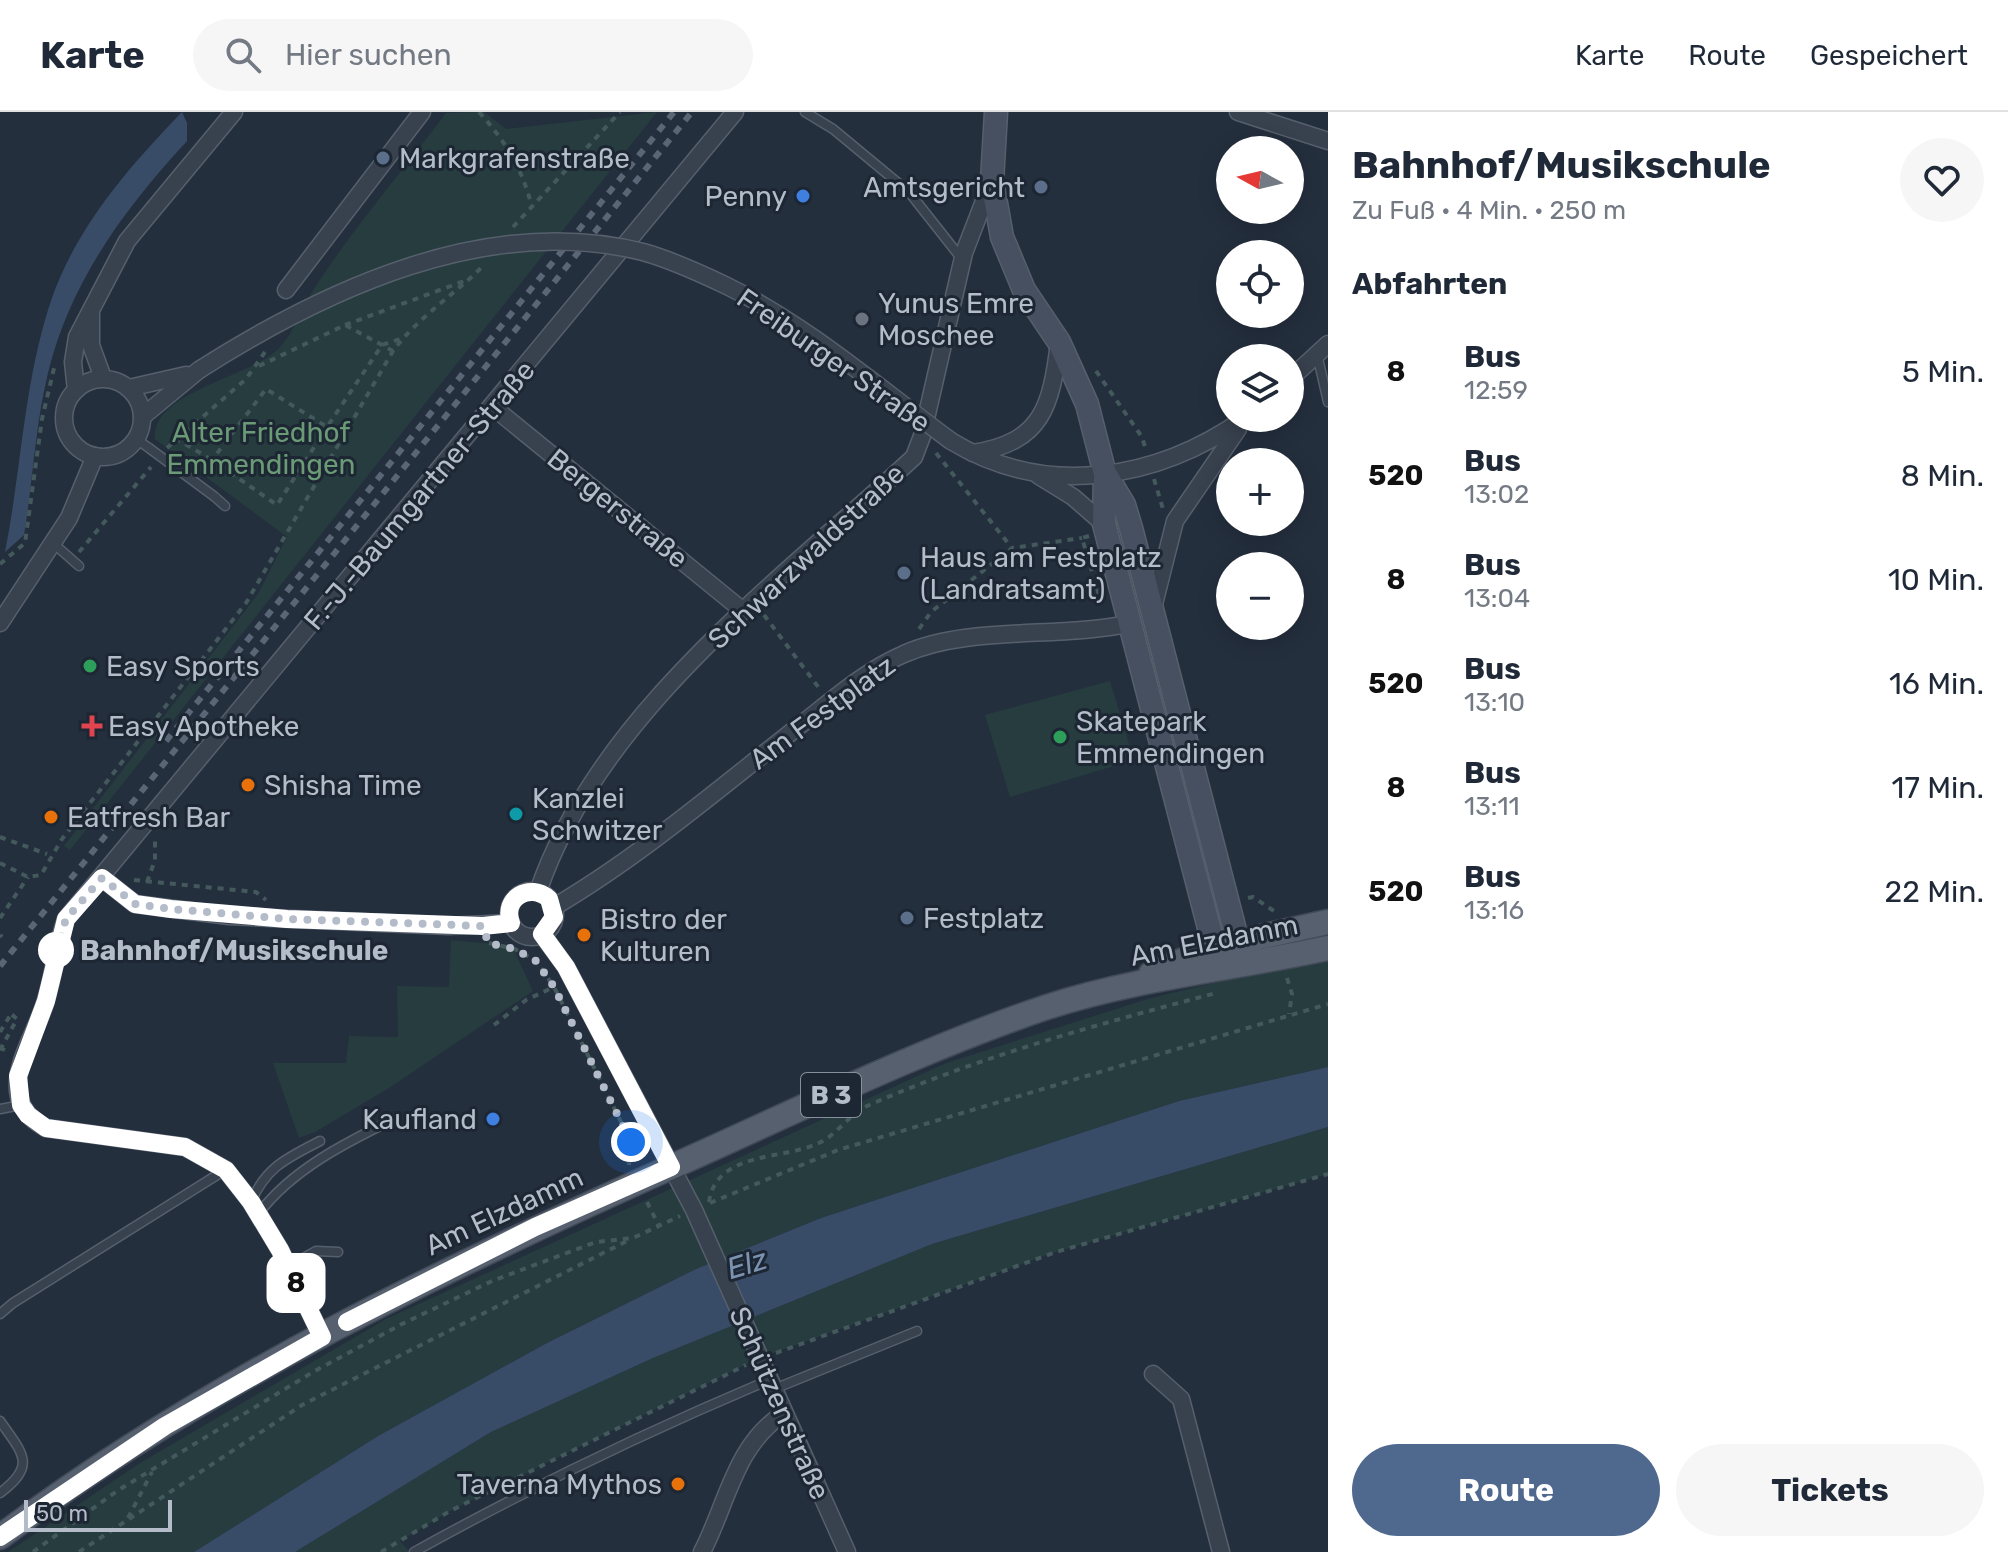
<!DOCTYPE html>
<html lang="de">
<meta charset="utf-8">
<style>
body{margin:0;font-family:Rubik,sans-serif;background:#f6f6f7;color:#1f2937;height:100vh;display:flex;flex-direction:column;font-size:30px;white-space:nowrap}
*{box-sizing:border-box;margin:0}
p{font-size:26px;color:#747a83}
.icon{flex:none;width:44px;height:44px;fill:none;stroke:currentColor;stroke-width:2;stroke-linecap:round;stroke-linejoin:round}
.map{position:relative;flex:1;overflow:hidden}
.panel{display:flex;flex-direction:column;background:#fff;width:680px}
.panel>*{flex:none}
.badge{padding:0 16px;border-radius:12px;font-size:28px;line-height:52px}
.needle{width:52px;rotate:278deg}
.fabs{position:absolute;left:1216px;top:24px;display:grid;gap:16px}
.fabs a{display:grid;place-items:center;width:88px;height:88px;border-radius:50%;background:#fff;box-shadow:0 4px 20px #0003;font-size:40px}
.scale{position:absolute;left:24px;bottom:20px;width:148px;box-sizing:border-box;padding-left:8px;border:4px solid #b4bcc9;border-top:0;font-size:22px;line-height:28px;white-space:nowrap;color:#b4bcc9;-webkit-text-stroke:6px #1d2633;paint-order:stroke}
.you{position:absolute;width:40px;height:40px;margin:-20px;border:6px solid #fff;border-radius:50%;background:#1a73e8;box-shadow:0 0 0 12px #1a73e833}
.map>.badge{position:absolute;translate:-50% -50%;box-shadow:0 0 0 4px #fff}
h2{padding:0 24px;font-size:30px;line-height:72px}
.round{display:grid;place-items:center;flex:none;width:84px;height:84px;border-radius:42px;background:#f6f6f7}
.headline{display:flex;align-items:center;justify-content:space-between;height:136px;padding:0 24px}
h1{font-size:38px;font-weight:700;line-height:60px}
.action{display:flex;gap:16px;margin-top:auto;padding:16px 24px}
.action a{flex:1;height:92px;border-radius:48px;background:#4f688e;color:#fff;font-size:32px;font-weight:700;line-height:92px;text-align:center}
.action a+a{background:#f6f6f7;color:#1f2937}
ul{padding:0;list-style:none}
li{display:flex;align-items:center;gap:24px;height:104px;padding:0 24px}
li div{flex:1}
li b{display:block;font-size:30px}
li em{font-style:normal}
li .badge{min-width:88px;font-weight:700;text-align:center}
header{display:flex;align-items:center;gap:48px;box-sizing:border-box;height:112px;padding:0 40px;background:#fff;border-bottom:2px solid #e0e1e3}
header strong{font-size:38px}
nav{display:flex;gap:44px;margin-inline-start:auto;font-size:28px}
.search{width:560px;height:72px;background:#f6f6f7;display:flex;align-items:center;gap:20px;box-sizing:border-box;padding:0 28px;border-radius:44px;color:#747a83;font-size:30px}
main{display:flex;flex:1;min-height:0}
.map>svg:first-child{display:block}
.green{fill:#263c3f}
.water{fill:#394c67}
.lines{fill:none;stroke-linecap:round;stroke-linejoin:round}
.service-casing{stroke:#565f6c;stroke-width:11}
.minor-casing{stroke:#565f6c;stroke-width:19}
.secondary-casing{stroke:#565f6c;stroke-width:25}
.primary-casing{stroke:#414a57;stroke-width:27}
.path{stroke:#44595c;stroke-width:4;stroke-dasharray:6 6;stroke-linecap:butt}
.service{stroke:#38414e;stroke-width:8}
.minor{stroke:#38414e;stroke-width:16}
.secondary{stroke:#465061;stroke-width:22}
.primary{stroke:#56606e;stroke-width:24}
.rail{stroke:#5a6575;stroke-width:6;stroke-dasharray:8 8;stroke-linecap:butt}
.service-bridge-casing{stroke:#565f6c;stroke-width:11;stroke-linecap:butt}
.minor-bridge-casing{stroke:#565f6c;stroke-width:19;stroke-linecap:butt}
.path-bridge{stroke:#44595c;stroke-width:4;stroke-dasharray:6 6;stroke-linecap:butt}
.service-bridge{stroke:#38414e;stroke-width:8}
.minor-bridge{stroke:#38414e;stroke-width:16}
.line-casing{stroke:#fff;stroke-width:18}
.line{stroke:#fff;stroke-width:12}
.walk{stroke:#b4bcc9;stroke-width:8;stroke-dasharray:0 14.4}
.service-dot{fill:#5c6f8a;stroke:#1d2633;stroke-width:3}
.shop-dot{fill:#3f7fe0;stroke:#1d2633;stroke-width:3}
.worship-dot{fill:#6b7280;stroke:#1d2633;stroke-width:3}
.leisure-dot{fill:#2e9e5b;stroke:#1d2633;stroke-width:3}
.health-dot{fill:#e0444e;stroke:#1d2633;stroke-width:3}
.food-dot{fill:#e8710a;stroke:#1d2633;stroke-width:3}
.culture-dot{fill:#0f9aa8;stroke:#1d2633;stroke-width:3}
.stop-dot{fill:#fff;stroke:#fff;stroke-width:4}
.labels{text-anchor:middle;stroke-width:6;stroke-linejoin:round;paint-order:stroke}
.shield{fill:#1d2633;stroke:#878f9c;stroke-width:2}
.shield-label{font-size:26px;font-weight:bold;fill:#b4bcc9}
.poi-label{font-size:28px;fill:#b4bcc9;stroke:#1d2633;text-anchor:start}
.street-label{font-size:28px;fill:#b4bcc9;stroke:#1d2633}
.park-label{font-size:28px;fill:#6b9a76;stroke:#1d2633}
.stop-label{font-size:28px;font-weight:bold;fill:#b4bcc9;stroke:#1d2633;text-anchor:start}
.water-label{font-size:30px;font-style:italic;fill:#7c92b1;stroke:#1d2633}
</style>
<header>
<strong>Karte</strong>
<div class="search"><svg class="icon" aria-label="search" viewBox="0 0 24 24"><circle cx="10" cy="10" r="6"/><path d="M15 15l6 6"/></svg>Hier suchen</div>
<nav><a>Karte</a><a>Route</a><a>Gespeichert</a></nav>
</header>
<main>
<div class="map">
<svg width="1328" height="1440" viewBox="0 0 1328 1440">
<rect width="100%" height="100%" fill="#242f3e"/>
<g class="green">
<path d="M484,0L506,17L657,0L70,738L64,734L258,482L287,425L155,327C151,279 254,265 280,235C296,217 304,191 317,172C356,113 403,58 446,1Z"/>
<path d="M1110,569L1134,648L1010,685L985,603Z"/>
<path d="M451,828L512,834L533,879L389,976L315,1020L299,1026L273,951H346L349,924L398,925L397,874L449,875Z"/>
<path d="M1328,844V955L1179,989L821,1106L696,1157L547,1231L378,1324L194,1440H8L140,1351L386,1207L946,951L1151,886Z"/>
<path d="M1328,1015V1062L1056,1140L759,1246L450,1399L400,1429L410,1440H295L491,1320L653,1246L932,1132Z"/>
</g>
<g class="water">
<path d="M182,0L187,11V29C125,96 70,170 48,261C35,314 33,369 24,423L5,440C22,355 24,265 53,183C79,112 130,54 182,0Z"/>
<path d="M1328,955V1015L932,1132L653,1246L491,1320L295,1440H194L378,1324L547,1231L696,1157L821,1106L1179,989Z"/>
</g>
<g class="lines">
<g class="service-casing">
<g id="service">
<path d="M805,0L833,17L909,80L961,146"/>
<path d="M1317,242L1328,290"/>
<path d="M136,327L149,336"/>
<path d="M215,385L225,394"/>
<path d="M53,431L79,454"/>
<path d="M0,997L21,993"/>
<path d="M251,1090C266,1055 287,1046 320,1029"/>
<path d="M259,1101C293,1057 345,1031 394,1007"/>
<path d="M289,1154L316,1139L338,1140"/>
<path d="M0,1202L13,1191L225,1058"/>
<path d="M774,1277L917,1219"/>
<path d="M0,1309C23,1342 37,1353 0,1381"/>
<path d="M414,1440C529,1376 648,1319 769,1268"/>
</g>
</g>
<g class="minor-casing">
<g id="minor">
<path d="M1238,0L1328,29"/>
<path d="M286,178L422,0"/>
<path d="M91,202V233L103,266"/>
<path d="M1290,267L1328,232"/>
<circle cx="103" cy="306" r="39"/>
<path d="M129,276L186,263"/>
<path d="M76,278L73,250L77,225L127,129L234,0"/>
<path d="M493,295L742,498"/>
<path d="M142,305L199,258"/>
<path d="M951,329C1046,387 1157,368 1245,306"/>
<path d="M973,341C1043,330 1051,294 1059,231"/>
<path d="M1039,364L1073,385L1104,412"/>
<path d="M1153,496L1175,409L1238,317"/>
<path d="M0,511L69,406L95,344"/>
<path d="M102,766L135,792L229,804L449,814L511,811"/>
<circle cx="532" cy="802" r="23"/>
<path d="M538,780C597,603 781,468 914,345L922,324L964,141L991,71"/>
<path d="M554,795C639,745 716,679 794,618C828,592 864,559 904,542C968,513 1061,527 1132,511"/>
<path d="M542,822L566,855L694,1098L847,1440"/>
<path d="M322,1225L280,1138L251,1090L226,1058L185,1035L46,1016C31,1008 20,997 18,979C15,950 37,918 45,891C54,863 56,835 66,807L735,0"/>
<path d="M1153,1262L1181,1287L1221,1440"/>
<path d="M702,1440C727,1392 735,1333 783,1302"/>
</g>
</g>
<g class="secondary-casing">
<g id="secondary">
<path d="M996,0L992,69L1002,125L1024,178L1059,230L1087,292L1105,362L1104,412L1214,835"/>
<path d="M1106,363L1124,393L1131,416L1238,830"/>
</g>
</g>
<g class="primary-casing">
<g id="primary">
<path d="M1151,862L1214,835L1328,810"/>
<path d="M0,1425C210,1267 450,1154 689,1047C807,994 925,936 1047,895C1135,866 1237,856 1328,836"/>
</g>
</g>
<g class="path">
<path d="M479,0C506,30 522,56 532,95"/>
<path d="M513,115L620,0"/>
<path d="M345,213L467,168"/>
<path d="M259,254L345,213L393,239"/>
<path d="M1096,259L1142,325L1145,335"/>
<path d="M327,315L277,393L212,348L266,277L327,315L382,233L400,227"/>
<path d="M175,326L212,348"/>
<path d="M167,336L246,267L265,240"/>
<path d="M936,341L1012,436"/>
<path d="M1154,367L1163,397"/>
<path d="M1089,424L1082,426L1099,483"/>
<path d="M79,440L151,355"/>
<path d="M0,452L25,431L42,307L55,252"/>
<path d="M764,503L819,576"/>
<path d="M919,517L931,500L1012,436L1082,426"/>
<path d="M0,725L47,742"/>
<path d="M0,751L28,765L41,763L62,727L246,491L393,239C417,206 454,183 483,154"/>
<path d="M134,768L256,780L266,788"/>
<path d="M147,770L155,748V729"/>
<path d="M1248,786L1253,785L1274,799"/>
<path d="M0,806L28,765"/>
<path d="M0,823L2,825"/>
<path d="M489,831L515,837L536,849L554,875L631,1030L629,1053"/>
<path d="M1287,866L1292,882L1289,902"/>
<path d="M494,913L526,888L554,875"/>
<path d="M0,920L11,902"/>
<path d="M0,938L17,907L9,900"/>
<path d="M647,1090L659,1114"/>
<path d="M709,1090C716,1039 784,1048 819,1031C837,1023 849,1002 867,994C978,945 1099,912 1216,881"/>
<path d="M710,1091L838,1038L1328,892"/>
<path d="M776,1241L1056,1140L1328,1062"/>
<path d="M128,1406L152,1360"/>
<path d="M33,1440L117,1379L313,1260L402,1212L492,1169L596,1130L633,1126L680,1104"/>
<path d="M79,1440L302,1293L629,1128"/>
<path d="M381,1440L450,1399L746,1253"/>
</g>
<use href="#service" class="service"/>
<use href="#minor" class="minor"/>
<use href="#secondary" class="secondary"/>
<use href="#primary" class="primary"/>
<g class="rail">
<path d="M166,629L674,0"/>
<path d="M0,854L692,0"/>
</g>
<g class="service-bridge-casing">
<path id="service-bridge" d="M149,336L215,385"/>
</g>
<g class="minor-bridge-casing">
<path id="minor-bridge" d="M199,258C326,177 488,101 643,140C672,148 700,161 727,174C808,214 879,276 951,329"/>
</g>
<path class="path-bridge" d="M0,936L5,938"/>
<use href="#service-bridge" class="service-bridge"/>
<use href="#minor-bridge" class="minor-bridge"/>
</g>
<g class="lines">
<g class="line-casing">
<path id="line" d="M0,1425L165,1314L322,1225L280,1138L251,1090L226,1058L185,1035L46,1016L28,1003L21,993L18,964L46,889L66,807L102,766L135,792L171,797L287,807L483,814L511,811C502,786 530,770 549,787L554,805L542,822L566,855L671,1055L535,1115L347,1210"/>
</g>
<use href="#line" class="line"/>
<path class="walk" d="M56,838L66,807L102,766L135,792L171,797L287,807L483,814L488,831L515,837L536,849L554,875L631,1030"/>
</g>
<g class="service-dot">
<circle cx="383" cy="46" r="8"/>
<circle cx="1041" cy="75" r="8"/>
<circle cx="904" cy="461" r="8"/>
<circle cx="907" cy="806" r="8"/>
</g>
<g class="shop-dot">
<circle cx="803" cy="84" r="8"/>
<circle cx="493" cy="1007" r="8"/>
</g>
<circle class="worship-dot" cx="862" cy="207" r="8"/>
<g class="leisure-dot">
<circle cx="90" cy="554" r="8"/>
<circle cx="1060" cy="625" r="8"/>
</g>
<path class="health-dot" d="M88 602h8v8h8v8h-8v8h-8v-8h-8v-8h8z"/>
<g class="food-dot">
<circle cx="248" cy="673" r="8"/>
<circle cx="51" cy="705" r="8"/>
<circle cx="584" cy="823" r="8"/>
<circle cx="678" cy="1372" r="8"/>
</g>
<circle class="culture-dot" cx="516" cy="702" r="8"/>
<circle class="stop-dot" cx="56" cy="838" r="16"/>
<g class="labels">
<rect class="shield" x="801" y="961" width="60" height="44" rx="6"/>
<g class="shield-label">
<text x="831" y="992">B 3</text>
</g>
<g class="poi-label">
<text x="399" y="56">Markgrafenstraße</text>
<text x="1025" y="85" text-anchor="end">Amtsgericht</text>
<text x="787" y="94" text-anchor="end">Penny</text>
<text x="878" y="201">Yunus Emre<tspan x="878" dy="32">Moschee</tspan></text>
<text x="920" y="455">Haus am Festplatz<tspan x="920" dy="32">(Landratsamt)</tspan></text>
<text x="106" y="564">Easy Sports</text>
<text x="1076" y="619">Skatepark<tspan x="1076" dy="32">Emmendingen</tspan></text>
<text x="108" y="624">Easy Apotheke</text>
<text x="264" y="683">Shisha Time</text>
<text x="532" y="696">Kanzlei<tspan x="532" dy="32">Schwitzer</tspan></text>
<text x="67" y="715">Eatfresh Bar</text>
<text x="923" y="816">Festplatz</text>
<text x="600" y="817">Bistro der<tspan x="600" dy="32">Kulturen</tspan></text>
<text x="477" y="1017" text-anchor="end">Kaufland</text>
<text x="662" y="1382" text-anchor="end">Taverna Mythos</text>
</g>
<g class="street-label">
<text transform="translate(834 248) rotate(35)" y="10">Freiburger Straße</text>
<text transform="translate(419 383) rotate(-50)" y="10">F.-J.-Baumgartner-Straße</text>
<text transform="translate(618 396) rotate(39)" y="10">Bergerstraße</text>
<text transform="translate(806 444) rotate(-43)" y="10">Schwarzwaldstraße</text>
<text transform="translate(822 600) rotate(-36)" y="10">Am Festplatz</text>
<text transform="translate(1214 828) rotate(-11)" y="10">Am Elzdamm</text>
<text transform="translate(504 1099) rotate(-25)" y="10">Am Elzdamm</text>
<text transform="translate(780 1291) rotate(66)" y="10">Schützenstraße</text>
</g>
<g class="park-label">
<text x="261" y="330">Alter Friedhof<tspan x="261" dy="32">Emmendingen</tspan></text>
</g>
<g class="stop-label">
<text x="80" y="848">Bahnhof/Musikschule</text>
</g>
<g class="water-label">
<text transform="translate(747 1152) rotate(-17)" y="10">Elz</text>
</g>
</g>
</svg>
<div class="fabs">
<a><svg class="needle" viewBox="-14 -14 28 28"><path d="M0-13l5 13h-10z" fill="#e53935"/><path d="M0 13l5-13h-10z" fill="#747a83"/></svg></a>
<a><svg class="icon" aria-label="locate" viewBox="0 0 24 24"><circle cx="12" cy="12" r="6"/><path d="M12 2v4M12 18v4M2 12h4M18 12h4"/></svg></a>
<a><svg class="icon" aria-label="layers" viewBox="0 0 24 24"><path d="M12 4l9 5-9 5-9-5zM3 14l9 5 9-5"/></svg></a>
<a>+</a>
<a>−</a>
</div>
<div class="scale">50 m</div>
<div class="you" style="left:631px;top:1030px"></div>
<b class="badge" style="left:296px;top:1171px;background:#fff;color:#111">8</b>
</div>
<section class="panel">
<div class="headline"><div><h1>Bahnhof/Musikschule</h1><p>Zu Fuß · 4 Min. · 250 m</p></div><a class="round"><svg class="icon" aria-label="heart" viewBox="0 0 24 24"><path d="M12 20l-8-8c-3-5 5-10 8-4 3-6 11-1 8 4z"/></svg></a></div>
<h2>Abfahrten</h2>
<ul>
<li><span class="badge" style="background:#fff;color:#111">8</span><div><b>Bus</b><p>12:59</p></div><em>5 Min.</em></li>
<li><span class="badge" style="background:#fff;color:#111">520</span><div><b>Bus</b><p>13:02</p></div><em>8 Min.</em></li>
<li><span class="badge" style="background:#fff;color:#111">8</span><div><b>Bus</b><p>13:04</p></div><em>10 Min.</em></li>
<li><span class="badge" style="background:#fff;color:#111">520</span><div><b>Bus</b><p>13:10</p></div><em>16 Min.</em></li>
<li><span class="badge" style="background:#fff;color:#111">8</span><div><b>Bus</b><p>13:11</p></div><em>17 Min.</em></li>
<li><span class="badge" style="background:#fff;color:#111">520</span><div><b>Bus</b><p>13:16</p></div><em>22 Min.</em></li>
</ul>
<div class="action"><a>Route</a><a>Tickets</a></div>
</section>
</main>
